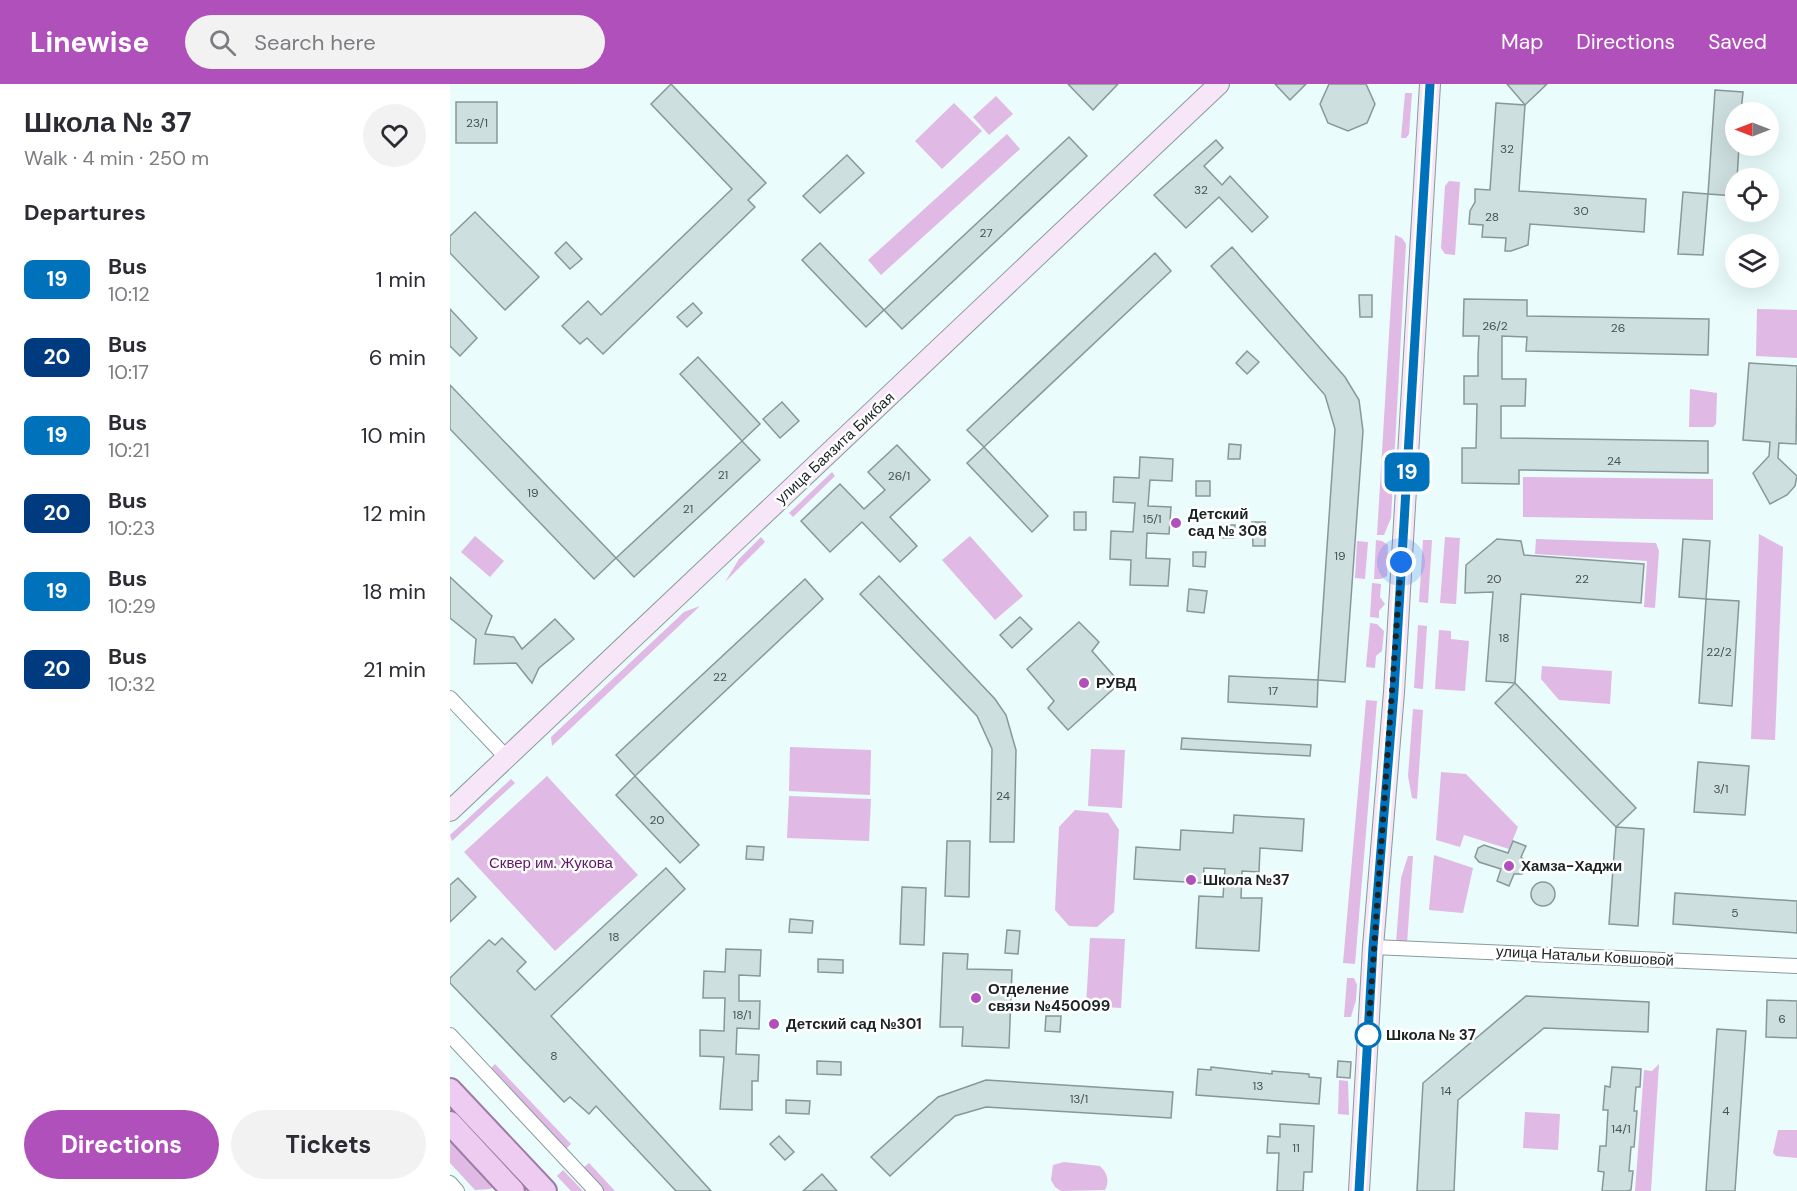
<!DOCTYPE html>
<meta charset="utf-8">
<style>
body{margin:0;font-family:"DM Sans",sans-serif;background:#f2f2f3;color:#2b2b33;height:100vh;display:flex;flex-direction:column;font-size:22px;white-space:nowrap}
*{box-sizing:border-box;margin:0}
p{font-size:20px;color:#7c7c81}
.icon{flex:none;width:33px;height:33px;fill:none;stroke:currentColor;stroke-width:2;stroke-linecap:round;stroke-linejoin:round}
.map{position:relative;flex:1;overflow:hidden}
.details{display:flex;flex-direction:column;background:#fff;width:450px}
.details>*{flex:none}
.badge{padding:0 12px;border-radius:9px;font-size:21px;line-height:39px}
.needle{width:39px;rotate:270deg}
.fabs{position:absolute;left:1275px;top:18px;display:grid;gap:12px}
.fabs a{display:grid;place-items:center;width:54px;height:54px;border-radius:50%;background:#fff;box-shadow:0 6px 24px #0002;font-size:30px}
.you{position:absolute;width:30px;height:30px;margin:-15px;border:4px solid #fff;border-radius:50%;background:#1a73e8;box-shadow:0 0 0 9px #1a73e833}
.map>.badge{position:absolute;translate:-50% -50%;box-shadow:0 0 0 3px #fff}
h2{padding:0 24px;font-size:22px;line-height:54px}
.round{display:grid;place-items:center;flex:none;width:63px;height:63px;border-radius:32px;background:#f2f2f3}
.summary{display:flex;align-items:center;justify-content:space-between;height:102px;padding:0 24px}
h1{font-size:28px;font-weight:700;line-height:45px}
.button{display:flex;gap:12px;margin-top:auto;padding:12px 24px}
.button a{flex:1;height:69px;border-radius:36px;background:#b051bb;color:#fff;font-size:24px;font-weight:700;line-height:69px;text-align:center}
.button a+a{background:#f2f2f3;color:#2b2b33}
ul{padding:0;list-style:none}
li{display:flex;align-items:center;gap:18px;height:78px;padding:0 24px}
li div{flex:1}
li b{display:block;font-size:22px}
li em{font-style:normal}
li .badge{min-width:66px;font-weight:700;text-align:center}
header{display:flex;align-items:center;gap:36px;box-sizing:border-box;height:84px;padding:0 30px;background:#b051bb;color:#fff}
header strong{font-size:28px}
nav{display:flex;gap:33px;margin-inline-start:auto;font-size:21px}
.search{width:420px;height:54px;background:#f2f2f3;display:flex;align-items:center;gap:15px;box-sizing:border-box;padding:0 21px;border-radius:33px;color:#7c7c81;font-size:22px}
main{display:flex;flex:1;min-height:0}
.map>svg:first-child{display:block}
.green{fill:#e1b9e5}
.building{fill:#cedfdf;stroke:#889898;stroke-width:1.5}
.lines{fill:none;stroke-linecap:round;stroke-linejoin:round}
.street-casing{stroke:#8a9a9a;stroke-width:16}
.secondary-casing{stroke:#8a9a9a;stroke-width:22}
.primary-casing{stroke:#9d7ba3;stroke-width:26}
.street{stroke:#fff;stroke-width:14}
.secondary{stroke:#f7e6f8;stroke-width:20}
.primary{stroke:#eeccf1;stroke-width:22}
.line-casing{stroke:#fff;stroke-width:14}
.line{stroke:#0072bc;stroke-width:9}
.walk{stroke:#1c2323;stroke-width:6;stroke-dasharray:0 10.8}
.poi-dot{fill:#b051bb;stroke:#fff;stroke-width:2}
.stop-dot{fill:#fff;stroke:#0072bc;stroke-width:3}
.labels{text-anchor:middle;stroke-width:5;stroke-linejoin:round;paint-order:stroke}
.number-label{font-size:12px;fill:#485252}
.street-label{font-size:15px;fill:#1c2323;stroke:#fff}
.poi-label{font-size:15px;font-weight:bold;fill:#1c2323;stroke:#fff;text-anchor:start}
.park-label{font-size:15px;fill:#5f1867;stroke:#fff}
.stop-label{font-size:15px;font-weight:bold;fill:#1c2323;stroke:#fff;text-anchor:start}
</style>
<header>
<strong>Linewise</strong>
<div class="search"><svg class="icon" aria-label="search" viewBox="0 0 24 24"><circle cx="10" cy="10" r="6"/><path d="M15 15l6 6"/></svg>Search here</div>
<nav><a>Map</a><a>Directions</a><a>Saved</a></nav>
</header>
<main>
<section class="details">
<div class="summary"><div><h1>Школа № 37</h1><p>Walk · 4 min · 250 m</p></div><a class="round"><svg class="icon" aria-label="heart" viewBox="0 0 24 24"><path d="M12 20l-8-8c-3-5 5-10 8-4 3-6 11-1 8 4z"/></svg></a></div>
<h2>Departures</h2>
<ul>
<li><span class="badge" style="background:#0072bc;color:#fff">19</span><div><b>Bus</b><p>10:12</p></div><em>1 min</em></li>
<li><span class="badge" style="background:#003b80;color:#fff">20</span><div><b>Bus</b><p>10:17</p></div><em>6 min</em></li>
<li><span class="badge" style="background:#0072bc;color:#fff">19</span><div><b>Bus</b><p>10:21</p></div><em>10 min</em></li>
<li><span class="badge" style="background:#003b80;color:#fff">20</span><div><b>Bus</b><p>10:23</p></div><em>12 min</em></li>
<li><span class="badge" style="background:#0072bc;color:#fff">19</span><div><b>Bus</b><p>10:29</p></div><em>18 min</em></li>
<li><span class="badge" style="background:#003b80;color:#fff">20</span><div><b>Bus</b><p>10:32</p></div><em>21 min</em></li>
</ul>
<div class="button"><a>Directions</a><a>Tickets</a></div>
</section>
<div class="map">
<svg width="1347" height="1107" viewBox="0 0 1347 1107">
<rect width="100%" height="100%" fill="#eafcfc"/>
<g class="green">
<path d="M955,9H962L959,50L956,54H951Z"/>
<path d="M546,12L563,30L539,51L523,33Z"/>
<path d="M504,19L532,47L492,85L465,57Z"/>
<path d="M557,50L570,65L431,191L418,176Z"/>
<path d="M999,97L1010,98L1005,171L995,170L991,164L995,102Z"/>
<path d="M945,151L952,154L956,160L941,434L934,451H927Z"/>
<path d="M1307,225L1347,226V274L1306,272Z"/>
<path d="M1240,305L1267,309L1266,340L1263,343H1239Z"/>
<path d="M382,388L385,392L343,433L339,429Z"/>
<path d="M1073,393L1263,395V436L1073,433Z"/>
<path d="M1309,450L1333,463L1325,656L1301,655Z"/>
<path d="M25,452L54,477L40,493L11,468Z"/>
<path d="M520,452L573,512L545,536L492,476Z"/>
<path d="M311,453L315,458L275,498L289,475Z"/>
<path d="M995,453L1010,454L1006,520L990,519Z"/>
<path d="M1086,455L1206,459L1209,467L1205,524L1194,523L1197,477L1085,470Z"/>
<path d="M926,456L932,457L938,461L937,492L931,495H924Z"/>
<path d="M973,456H982L978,519L969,518Z"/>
<path d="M907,457L918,458L915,495L905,494Z"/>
<path d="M922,499L931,500L930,513L935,520L929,527V534L920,533Z"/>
<path d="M250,522L102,662L101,653L234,528Z"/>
<path d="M920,539L927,540L934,547L932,567L926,572L925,584L916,583Z"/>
<path d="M968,541L977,542L973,605L964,604Z"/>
<path d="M989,546L1001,547V555L1019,557L1015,607L985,605Z"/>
<path d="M1092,582L1162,587L1160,620L1109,616L1091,595Z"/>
<path d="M916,616L927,617L905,880L893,879Z"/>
<path d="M963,625L973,626L967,715L962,714L958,692Z"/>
<path d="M340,663L421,666L420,711L339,707Z"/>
<path d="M641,665L675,666L672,724L638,722Z"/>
<path d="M991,688L1016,690L1068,743L1059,765L1014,751L1010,763L986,756Z"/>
<path d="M97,692L188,791L105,867L14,768Z"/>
<path d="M61,695L65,699L2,757L0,751Z"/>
<path d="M339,712L421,715L419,757L337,754Z"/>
<path d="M625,726L658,729L669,746L664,828L647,843L619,842L605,826L609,743Z"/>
<path d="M984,771L1023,784L1013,829L979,826Z"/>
<path d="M958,772H963L957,860L946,859L951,794Z"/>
<path d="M640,854L675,855L671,924L636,922Z"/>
<path d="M897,894H904L907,901L906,916L901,933H894Z"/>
<path d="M45,980L121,1060L115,1066L39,986Z"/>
<path d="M1209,980L1201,1107H1185L1194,986L1202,987Z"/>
<path d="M889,996L898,997L899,1031L888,1030Z"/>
<path d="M1075,1028L1110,1030L1108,1066L1073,1064Z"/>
<path d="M1328,1046H1347V1074L1326,1072L1323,1069Z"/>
<path d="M0,1050L44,1103L40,1105L25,1106L0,1079Z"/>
<path d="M614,1078L650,1082C657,1089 660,1096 655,1106L611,1107L605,1103L601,1096L603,1081Z"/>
<path d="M139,1079L165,1107H152L132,1085Z"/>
<path d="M113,1086L133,1107H121L107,1092Z"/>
</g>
<g class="building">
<path d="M221,0L316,99L298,116L305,123L153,270L137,254L130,260L112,242L138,217L151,231L282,105L201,20Z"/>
<path d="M618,0H668L643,26Z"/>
<path d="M825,0H856L840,16Z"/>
<path d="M879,0H916L925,20L917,39L898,47L878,39L870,20Z"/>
<path d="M1057,0H1097L1075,21Z"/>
<path d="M1265,6L1293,8L1291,28H1286V62H1289L1286,112L1258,110Z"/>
<rect x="6" y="18" width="41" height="41"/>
<path d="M1046,19L1075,21L1069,107L1196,115L1194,148L1080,140L1078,161L1061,167H1055L1056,154L1032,153L1033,141L1019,140L1020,127L1025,118V105L1040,106Z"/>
<path d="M619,53L637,72L452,245L434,226Z"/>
<path d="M766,56L773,64L754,82L772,101L780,92L818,133L802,148L769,113L736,144L704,111Z"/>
<path d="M397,71L414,89L370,129L353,112Z"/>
<path d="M1233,108L1258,110L1253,171L1228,170Z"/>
<path d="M25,128L89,193L55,226L0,169V152Z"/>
<path d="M116,158L132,175L120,185L105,169Z"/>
<path d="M370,159L434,226L416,243L352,176Z"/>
<path d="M782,163L895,293L909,316L913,347L895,598L868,596L885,345L875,311L761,182Z"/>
<path d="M705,169L721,187L534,363L517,346Z"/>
<path d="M909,211H922V233H910Z"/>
<path d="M1014,215L1077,216V232L1259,235L1258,271L1076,267L1077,253L1052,252V295H1076L1075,322H1051V354L1258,357V389L1069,386V400L1012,399V364H1026L1027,320H1014V292H1028V272L1029,252H1013Z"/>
<path d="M243,219L252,229L237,243L227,233Z"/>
<path d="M0,225L27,254L10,272L0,262Z"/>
<path d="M797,267L809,278L797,290L786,279Z"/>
<path d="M248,273L310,340L292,357L230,290Z"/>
<path d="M1299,279L1347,282L1346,360L1329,359L1328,374L1347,392L1345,402L1337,411L1320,420L1303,389L1319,372L1320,358L1293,356Z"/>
<path d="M0,301L166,474L144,495L0,345Z"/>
<path d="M332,318L349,337L330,354L313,335Z"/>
<path d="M292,357L310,376L184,493L166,474Z"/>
<path d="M779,360L791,361L790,375H778Z"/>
<path d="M447,361L480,396L440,433L467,462L450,478L412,438L380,468L351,437L390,400L414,425L435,406L418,388Z"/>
<path d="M534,363L598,432L582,448L517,379Z"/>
<path d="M690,373L723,375L722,397L700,396L698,422L721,423L719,450L697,449L696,474L720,475L718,502L680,501L681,476L660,475L661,447L683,448L685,419L663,418L664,393L689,394Z"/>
<rect x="746" y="397" width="14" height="15"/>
<rect x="624" y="428" width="12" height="18"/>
<path d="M802,438H815V462H803Z"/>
<path d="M773,441H785L784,454H773Z"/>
<path d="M1047,455L1071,457L1074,471L1194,480L1191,519L1071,510L1065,599L1036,597L1043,508L1015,509L1016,481Z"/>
<path d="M1233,455L1260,457L1256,515L1229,513Z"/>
<path d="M743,468H756L755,483L743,482Z"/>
<path d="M429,492L545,615L556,631L566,666L564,758H540L542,665L527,632L410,510Z"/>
<path d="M0,493L42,532L35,550L64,553L72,565L105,535L124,555L89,584L82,599L66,579L24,580L26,555L0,534Z"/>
<path d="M355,495L373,515L185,692L166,671Z"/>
<path d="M739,505L757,507L754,529L737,527Z"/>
<path d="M1256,515L1289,517L1282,622L1249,619Z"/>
<path d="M570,533L582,545L562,564L550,551Z"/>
<path d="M629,538L649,558L642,567L670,599L618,646L598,624L604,617L577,585Z"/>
<path d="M779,592L868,596L867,623L778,618Z"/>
<path d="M1065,599L1186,724L1166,743L1045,619Z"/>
<path d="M732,654L861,661L860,672L731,665Z"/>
<path d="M1248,678L1299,682L1295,731L1244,728Z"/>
<path d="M185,692L249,761L230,779L166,711Z"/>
<path d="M784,731L854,735L852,767L810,764L809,788L792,787L791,814H812L809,867L746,864L749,812L773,813L775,785L754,784L753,799L684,795L686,763L730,766L731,746L783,749Z"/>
<path d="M1166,743L1194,745L1188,842L1159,840Z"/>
<path d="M497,757H520L519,813L495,812Z"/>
<path d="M1063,757L1076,762L1071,773L1077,779L1072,790H1064L1059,802L1047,797L1051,785L1029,778L1025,773L1028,764L1034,761L1058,769Z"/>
<path d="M297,762L314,763L313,776L296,775Z"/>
<path d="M216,784L235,805L101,932L261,1107H226L146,1022L139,1030L120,1013L114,1018L0,899V894L39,856L45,861L52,854L76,878L67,887L85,906Z"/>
<path d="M8,794L26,813L0,838V801Z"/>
<circle cx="1093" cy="810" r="12"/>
<path d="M452,803L476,804L474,861L450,860Z"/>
<path d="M1225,809L1347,817V849L1223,840Z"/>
<path d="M340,835L363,837L362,849L339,848Z"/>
<path d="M557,846L570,847L568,870L555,869Z"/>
<path d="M276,865L311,866L310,892L289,891V917H310L309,945L287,944L286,970L309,971L308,997H302V1026L270,1025L274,973L250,972V946L274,947L275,914H253L254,887L275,888Z"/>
<path d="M493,869L518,870L517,885L562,886L559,964L512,962L513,943H490Z"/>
<path d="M368,875L393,876V889L368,888Z"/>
<path d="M1076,912L1199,918L1198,948L1094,944L1008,1016L1004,1107H967L973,999Z"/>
<path d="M1317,916L1347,917V954L1316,953Z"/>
<path d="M596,932H611L610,948L595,947Z"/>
<path d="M1267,945L1296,947L1285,1107H1256Z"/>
<path d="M367,977L391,978V991L367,990Z"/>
<path d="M888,977L901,978L900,994L887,993Z"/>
<path d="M761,983L822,990V987L859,990V993L871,994L869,1020L746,1011L748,985L761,986Z"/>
<path d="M1162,983L1191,985L1190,1003H1186L1184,1027H1187L1184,1063H1181L1179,1087H1183L1181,1106L1177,1107H1152L1154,1088L1148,1087L1150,1062H1156L1158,1026H1153L1155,1002L1160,1003Z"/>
<path d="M536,996L723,1008L721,1034L536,1023L505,1032L440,1092L421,1073L488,1013Z"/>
<path d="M336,1016L360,1017L359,1030L336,1029Z"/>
<path d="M830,1040L864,1042L862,1088H854L853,1107H827L829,1069H817L818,1052L830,1053Z"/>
<path d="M329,1052L344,1068L335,1076L320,1060Z"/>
<path d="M372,1090L387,1107H353Z"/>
</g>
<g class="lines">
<g class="street-casing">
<g id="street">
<path d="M0,614L57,674"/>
<path d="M923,863L1347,882"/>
<path d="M0,951L146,1107"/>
<path d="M0,1099L7,1107"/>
</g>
</g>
<g class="secondary-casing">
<g id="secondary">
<path d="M0,727L769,0"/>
<path d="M909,1107L923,863L944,608L980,0"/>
</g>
</g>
<g class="primary-casing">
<g id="primary">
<path d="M0,1006L95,1107"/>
<path d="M0,1039L63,1107"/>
</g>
</g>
<use href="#street" class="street"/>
<use href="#secondary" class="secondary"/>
<use href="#primary" class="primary"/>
</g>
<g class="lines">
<g class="line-casing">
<path id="line" d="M909,1107L923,863L944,608L980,0"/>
</g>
<use href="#line" class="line"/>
<path class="walk" d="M918,951L951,478"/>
</g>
<g class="poi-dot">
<circle cx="726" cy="439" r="6"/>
<circle cx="634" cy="599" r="6"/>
<circle cx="1059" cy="782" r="6"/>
<circle cx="741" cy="796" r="6"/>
<circle cx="526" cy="914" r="6"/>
<circle cx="324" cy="940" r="6"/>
</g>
<circle class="stop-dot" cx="918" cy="951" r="12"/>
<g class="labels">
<g class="number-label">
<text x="27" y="43">23/1</text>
<text x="1057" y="69">32</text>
<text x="751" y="110">32</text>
<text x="1131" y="131">30</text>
<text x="1042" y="137">28</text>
<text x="536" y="153">27</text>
<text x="1045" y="246">26/2</text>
<text x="1168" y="248">26</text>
<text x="1164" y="381">24</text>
<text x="273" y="395">21</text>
<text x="449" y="396">26/1</text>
<text x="83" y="413">19</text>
<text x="238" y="429">21</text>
<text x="702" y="439">15/1</text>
<text x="890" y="476">19</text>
<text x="1044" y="499">20</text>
<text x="1132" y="499">22</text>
<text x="1054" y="558">18</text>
<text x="1269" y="572">22/2</text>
<text x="270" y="597">22</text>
<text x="823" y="611">17</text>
<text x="1271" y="709">3/1</text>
<text x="553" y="716">24</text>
<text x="207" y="740">20</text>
<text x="1285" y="833">5</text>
<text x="164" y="857">18</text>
<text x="292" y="935">18/1</text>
<text x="1332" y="939">6</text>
<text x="104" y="976">8</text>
<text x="808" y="1006">13</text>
<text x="996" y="1011">14</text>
<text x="629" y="1019">13/1</text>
<text x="1276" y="1031">4</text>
<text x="1171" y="1049">14/1</text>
<text x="846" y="1068">11</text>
</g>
<g class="street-label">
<text transform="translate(385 364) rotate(-43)" y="5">улица Баязита Бикбая</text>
<text transform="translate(1135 872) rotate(3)" y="5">улица Натальи Ковшовой</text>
</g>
<g class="poi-label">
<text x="738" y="435">Детский<tspan x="738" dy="17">сад № 308</tspan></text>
<text x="646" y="604">РУВД</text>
<text x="1071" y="787">Хамза-Хаджи</text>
<text x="753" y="801">Школа №37</text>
<text x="538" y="910">Отделение<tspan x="538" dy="17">связи №450099</tspan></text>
<text x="336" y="945">Детский сад №301</text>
</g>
<g class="park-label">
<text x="101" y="784">Сквер им. Жукова</text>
</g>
<g class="stop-label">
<text x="936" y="956">Школа № 37</text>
</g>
</g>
</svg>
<div class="fabs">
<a><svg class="needle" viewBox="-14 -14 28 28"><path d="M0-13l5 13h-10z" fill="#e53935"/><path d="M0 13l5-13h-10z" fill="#7c7c81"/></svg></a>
<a><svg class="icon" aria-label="locate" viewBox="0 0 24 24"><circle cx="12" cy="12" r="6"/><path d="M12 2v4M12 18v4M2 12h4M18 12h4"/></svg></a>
<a><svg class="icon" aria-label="layers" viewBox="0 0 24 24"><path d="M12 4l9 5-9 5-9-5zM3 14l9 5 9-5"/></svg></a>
</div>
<div class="you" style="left:951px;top:478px"></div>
<b class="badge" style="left:957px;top:388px;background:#0072bc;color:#fff">19</b>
</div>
</main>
